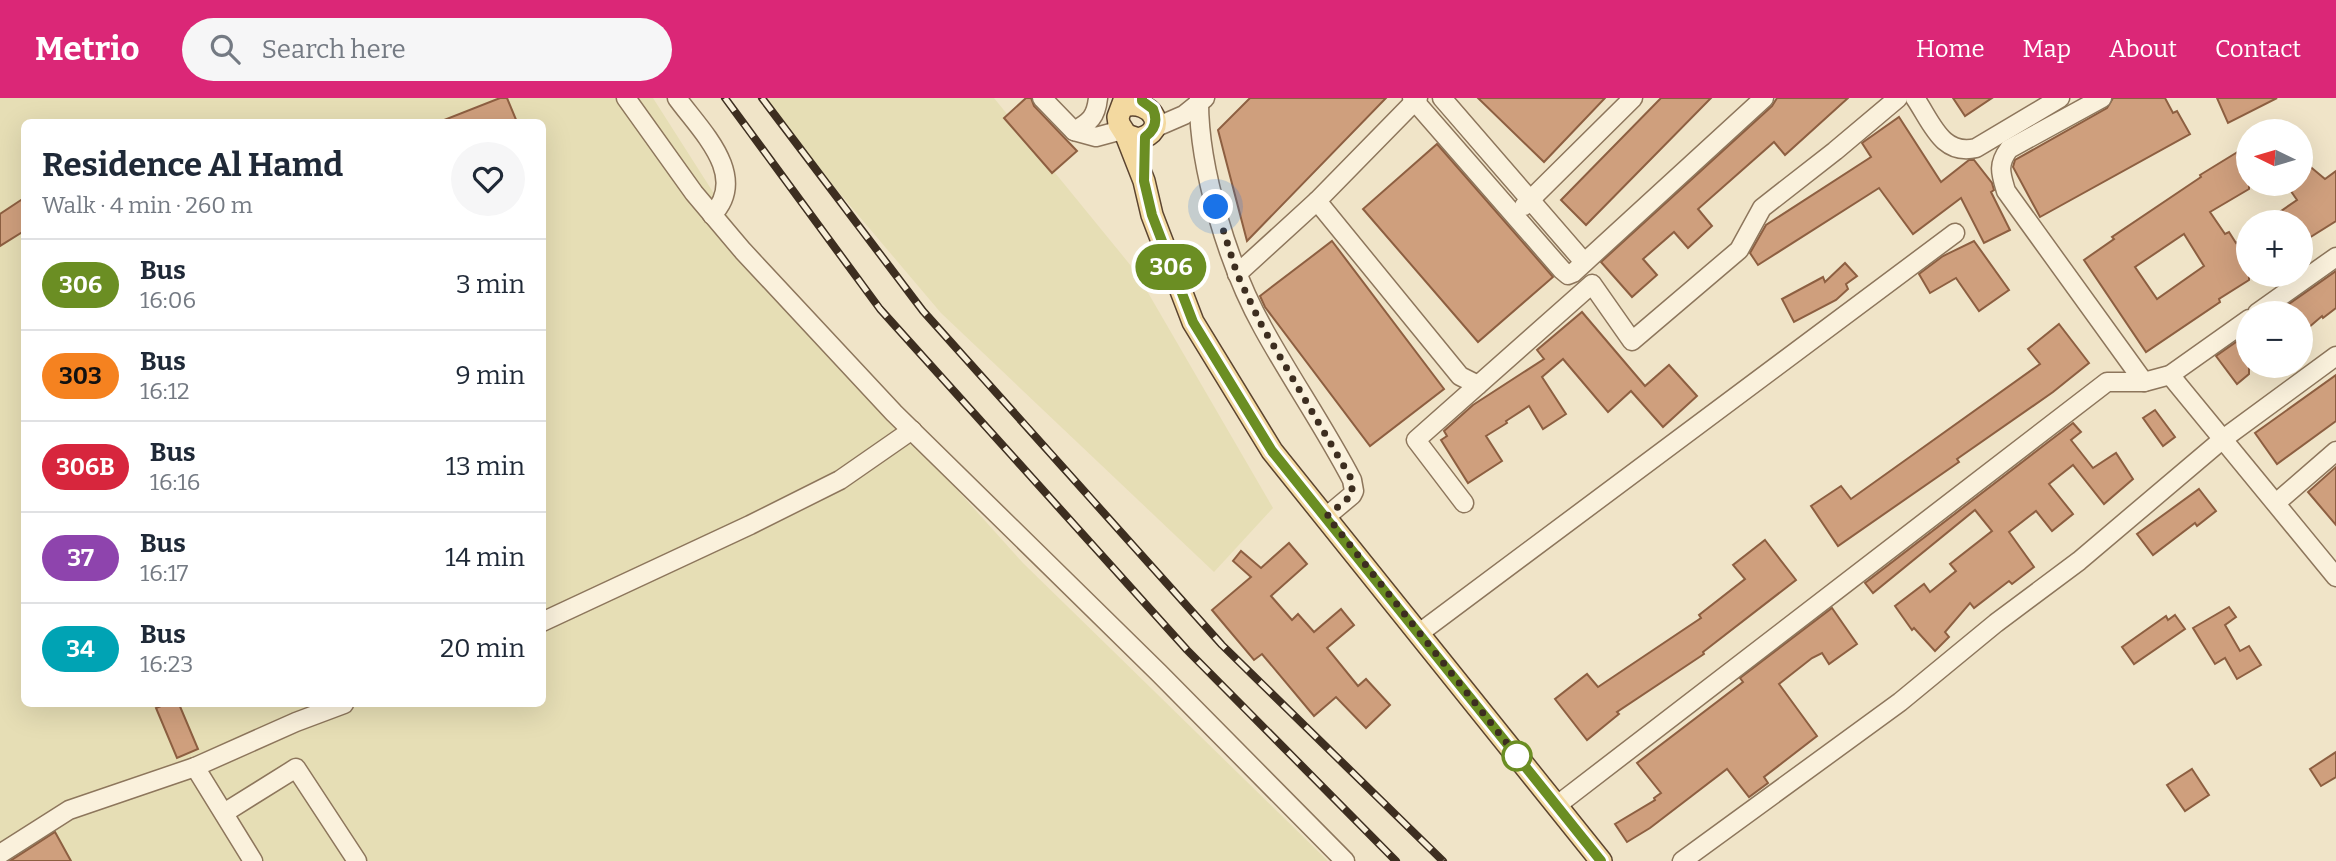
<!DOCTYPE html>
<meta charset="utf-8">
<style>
body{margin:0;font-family:Bitter,serif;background:#f6f6f7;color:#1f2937;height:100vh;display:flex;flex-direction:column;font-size:26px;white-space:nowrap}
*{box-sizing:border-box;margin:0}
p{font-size:23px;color:#747a83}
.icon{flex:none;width:38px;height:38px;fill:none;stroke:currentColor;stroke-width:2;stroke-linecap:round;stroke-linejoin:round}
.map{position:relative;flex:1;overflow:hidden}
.drawer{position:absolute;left:21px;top:21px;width:525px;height:588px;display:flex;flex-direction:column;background:#fff;border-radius:10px;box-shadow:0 7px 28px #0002}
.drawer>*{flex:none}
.badge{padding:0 14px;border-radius:23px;font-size:24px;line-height:46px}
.needle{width:46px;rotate:275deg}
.fabs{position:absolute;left:2236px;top:21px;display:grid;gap:14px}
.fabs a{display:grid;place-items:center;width:77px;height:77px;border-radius:50%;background:#fff;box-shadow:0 7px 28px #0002;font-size:35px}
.you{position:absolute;width:35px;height:35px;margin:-18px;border:5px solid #fff;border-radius:50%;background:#1a73e8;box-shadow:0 0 0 10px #1a73e833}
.map>.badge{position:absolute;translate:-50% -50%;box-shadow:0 0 0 4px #fff}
.round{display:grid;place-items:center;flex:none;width:74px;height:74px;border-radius:37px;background:#f6f6f7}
.overview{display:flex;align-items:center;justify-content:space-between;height:119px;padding:0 21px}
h1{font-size:33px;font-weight:700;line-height:52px}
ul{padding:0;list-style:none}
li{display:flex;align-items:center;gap:21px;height:91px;padding:0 21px;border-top:2px solid #e0e1e3}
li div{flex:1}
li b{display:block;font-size:26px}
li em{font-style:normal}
li .badge{min-width:77px;font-weight:700;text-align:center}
header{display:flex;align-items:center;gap:42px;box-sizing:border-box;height:98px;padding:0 35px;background:#db2777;color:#fff}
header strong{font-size:33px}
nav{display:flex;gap:38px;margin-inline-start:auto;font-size:24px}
.search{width:490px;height:63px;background:#f6f6f7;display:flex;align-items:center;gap:18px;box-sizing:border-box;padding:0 24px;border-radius:38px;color:#747a83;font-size:26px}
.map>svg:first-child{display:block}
.farmland{fill:#e6deb5;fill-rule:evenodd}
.building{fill:#cf9f7d;stroke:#8d5f41;stroke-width:2;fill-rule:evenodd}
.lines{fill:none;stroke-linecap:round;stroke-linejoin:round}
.minor-casing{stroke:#8d765c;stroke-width:21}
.major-casing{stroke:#5b4430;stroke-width:24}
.minor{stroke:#faf1dc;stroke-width:18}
.major{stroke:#f3d9a0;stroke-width:21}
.rail-casing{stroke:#3d2e20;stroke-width:8}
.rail{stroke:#f7eed8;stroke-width:5;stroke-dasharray:16;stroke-linecap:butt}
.line-casing{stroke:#fff;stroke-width:16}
.line{stroke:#6b8e23;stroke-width:10}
.walk{stroke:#3d2e20;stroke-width:7;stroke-dasharray:0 12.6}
.stop-dot{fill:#fff;stroke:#6b8e23;stroke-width:3.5}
</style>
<header>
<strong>Metrio</strong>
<div class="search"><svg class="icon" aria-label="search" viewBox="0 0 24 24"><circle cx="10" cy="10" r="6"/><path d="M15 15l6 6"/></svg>Search here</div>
<nav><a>Home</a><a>Map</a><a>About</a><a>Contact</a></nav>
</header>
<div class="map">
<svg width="2336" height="763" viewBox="0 0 2336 763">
<rect width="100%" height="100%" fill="#f0e4c8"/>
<g class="farmland">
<path d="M0,0H653L771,185L1023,465L1328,763H0ZM24,24H542V606H24Z"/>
<path d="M759,0H994L1136,174L1273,410L1214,474L941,215Z"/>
</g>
<g class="building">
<path d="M500,0H507L517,24H445L444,22Z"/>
<path d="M1026,0H1031L1034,8L1077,53L1052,75L1004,20Z"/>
<path d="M1250,0H1386L1247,143L1218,32Z"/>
<path d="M1478,0H1605L1544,64Z"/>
<path d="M1661,0H1711L1586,127L1561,102Z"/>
<path d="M1777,0H1848L1785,57L1774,44L1698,111L1712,128L1688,150L1674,134L1643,161L1657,177L1632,199L1601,164L1772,8Z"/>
<path d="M1953,0H1992L1965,18Z"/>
<path d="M2113,0H2165L2173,15L2177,13L2190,36L2040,119L2013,69L2015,62L2107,10Z"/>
<path d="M2217,0H2277L2228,25Z"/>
<path d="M1899,19L1941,84L1969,62H1974L1992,85L1994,92L1991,94L2010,132L1984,145L1961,100L1913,136L1879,90L1758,167L1750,155L1766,127L1871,59L1862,45Z"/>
<path d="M1437,46L1553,179L1478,244L1363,111Z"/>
<path d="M2249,47V91L2210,114L2225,136L2229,134L2236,145L2249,136V182L2219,201L2220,204L2146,254L2084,162L2114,141L2112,139L2201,79L2200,77ZM2184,136L2204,168L2157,201L2135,169Z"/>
<path d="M2301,61L2325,81L2336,73V123L2301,145V124H2265L2297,102L2286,86H2301Z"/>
<path d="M24,100V133L0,148V116Z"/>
<path d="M1332,143L1444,291L1370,348L1265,209L1260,198Z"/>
<path d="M1974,143L2009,192L1979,213L1956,180L1930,195L1919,176L1943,158Z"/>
<path d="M1845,165L1857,178L1846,186L1848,191L1836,202L1794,224L1782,201L1823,179L1825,184Z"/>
<path d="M2336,173V210L2323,220L2322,218L2301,236V215H2276Z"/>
<path d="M1582,214L1645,288L1669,267L1697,298L1663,329L1631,293L1608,314L1563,261L1542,279L1566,316L1543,331L1529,308L1506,323L1507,325L1486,338L1502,363L1468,385L1441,342L1447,338L1444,333L1473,307L1544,261L1537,252Z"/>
<path d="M2059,226L2089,265L2053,294L1957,361L1959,364L1838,448L1811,408L1841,388L1851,401L2040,266L2028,251Z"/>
<path d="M2249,235V276L2237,286L2216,258Z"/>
<path d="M2336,277V323L2277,366L2255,335Z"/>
<path d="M2155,312L2175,339L2163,348L2143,320Z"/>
<path d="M2073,325L2081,334L2071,342L2093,370L2116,355L2133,381L2104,406L2073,367L2049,386L2073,416L2052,433L2036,413L2009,434L2034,469L2012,486L2009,483L1974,510L1970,505L1945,534L1949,539L1935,553L1914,530L1912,532L1895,508L1924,486L1930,494L1956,473L1950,466L1992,433L1975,412L1873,495L1865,485Z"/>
<path d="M2336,369V427L2308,394Z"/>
<path d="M2199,391L2216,413L2197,428L2195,425L2153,457L2137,436Z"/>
<path d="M1765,442L1796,482L1703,554L1704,556L1617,614L1619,616L1587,642L1555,601L1587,576L1598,589L1701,520L1699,517L1745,481L1733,467Z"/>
<path d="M1289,445L1307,466L1271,498L1292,522L1298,516L1314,534L1341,511L1354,527L1327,550L1358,588L1366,581L1390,607L1366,630L1336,599L1314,618L1262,556L1254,562L1212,512L1251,479L1233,463L1241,453L1261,470Z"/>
<path d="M2229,509L2236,519L2225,527L2240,553L2249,548L2261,567L2237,581L2225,560L2215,566L2193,530Z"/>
<path d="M1832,510L1857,546L1829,566L1822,555L1812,560L1779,586L1817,638L1764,679L1768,685L1749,699L1727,671L1650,730L1627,744L1615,726L1655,702L1654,700L1661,695L1637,665L1743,584L1740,580Z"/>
<path d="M2175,517L2185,531L2134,566L2122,549L2166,518L2168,522Z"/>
<path d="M166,606H179L198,651L177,660L156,610Z"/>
<path d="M2336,654V679L2321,688L2310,671Z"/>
<path d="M2192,671L2209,697L2185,713L2167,687Z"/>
<path d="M55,734L71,763H10Z"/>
</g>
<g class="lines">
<g class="minor-casing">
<g id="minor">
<path d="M626,0L694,95L743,153L894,315L1159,575L1345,763"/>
<path d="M677,0C700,32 750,78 712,117"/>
<path d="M1042,0L1074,33C1090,24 1096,19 1098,0"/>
<path d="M1199,0C1198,70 1229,169 1263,230C1291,281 1325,330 1352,382L1354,393L1352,397L1327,418"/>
<path d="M1412,0L1562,172L1568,177L1573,175L1764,0"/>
<path d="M1442,0L1584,164"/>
<path d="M1915,0C1932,25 1942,58 1976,50L2060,0"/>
<path d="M2102,0L2009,51C1997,67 2001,76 2006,93L2144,284"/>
<path d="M1154,30L1184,17L1205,0"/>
<path d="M1074,33L1096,39L1122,32"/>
<path d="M1317,103L1460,278L1478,287"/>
<path d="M1524,108L1633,0"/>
<path d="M1237,176L1317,103L1418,0"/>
<path d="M2257,215L2336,159"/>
<path d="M2170,277L2336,479"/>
<path d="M1464,405L1416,342L1592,186L1632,243L1739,152L1762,110L1835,53L1898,0"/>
<path d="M2276,405L2336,353"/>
<path d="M542,524L750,427L840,382L912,332"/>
<path d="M1418,536L1955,135"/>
<path d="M195,669L253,763"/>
<path d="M1556,708L2107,284H2144L2170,277L2249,221"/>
<path d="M224,715L296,670L357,763"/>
<path d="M0,756L69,712L195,669L296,624L344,606"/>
<path d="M1682,763L1900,604L1996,525L2079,463L2223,341L2336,258"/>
</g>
</g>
<g class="major-casing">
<g id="major">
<path d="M1125,0L1118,19L1119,26L1126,37L1144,83L1152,117L1193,224L1272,353L1601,763"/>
<path d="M1124,8C1152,0 1171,33 1138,41L1126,37"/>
</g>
</g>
<use href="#minor" class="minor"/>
<use href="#major" class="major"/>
<g class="rail-casing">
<g id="rail">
<path d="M725,0L880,211L1187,552L1396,763"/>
<path d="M762,0L923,213L1222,547L1443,763"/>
</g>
</g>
<use href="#rail" class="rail"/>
</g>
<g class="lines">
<g class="line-casing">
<path id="line" d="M1142,0V3L1153,11C1158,23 1155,32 1145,39L1144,83L1152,117L1193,224L1272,353L1601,763"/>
</g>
<use href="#line" class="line"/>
<path class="walk" d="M1216,109L1237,176L1262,228L1352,382V397L1327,418L1517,658"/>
</g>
<circle class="stop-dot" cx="1517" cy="658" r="14"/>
</svg>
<div class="fabs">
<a><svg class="needle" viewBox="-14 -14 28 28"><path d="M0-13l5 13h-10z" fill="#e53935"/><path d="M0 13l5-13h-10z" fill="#747a83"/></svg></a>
<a>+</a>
<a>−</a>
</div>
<div class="you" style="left:1216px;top:109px"></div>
<b class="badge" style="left:1171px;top:169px;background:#6b8e23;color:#fff">306</b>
<section class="drawer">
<div class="overview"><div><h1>Residence Al Hamd</h1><p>Walk · 4 min · 260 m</p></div><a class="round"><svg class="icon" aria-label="heart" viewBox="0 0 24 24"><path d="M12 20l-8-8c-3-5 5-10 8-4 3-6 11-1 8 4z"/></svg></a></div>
<ul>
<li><span class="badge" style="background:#6b8e23;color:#fff">306</span><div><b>Bus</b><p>16:06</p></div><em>3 min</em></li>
<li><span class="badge" style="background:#f58220;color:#111">303</span><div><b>Bus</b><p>16:12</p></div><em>9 min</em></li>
<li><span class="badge" style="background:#d7263d;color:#fff">306B</span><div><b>Bus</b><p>16:16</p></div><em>13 min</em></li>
<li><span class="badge" style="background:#8e44ad;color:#fff">37</span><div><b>Bus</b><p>16:17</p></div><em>14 min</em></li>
<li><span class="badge" style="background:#00a3b4;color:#fff">34</span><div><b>Bus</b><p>16:23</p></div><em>20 min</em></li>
</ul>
</section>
</div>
